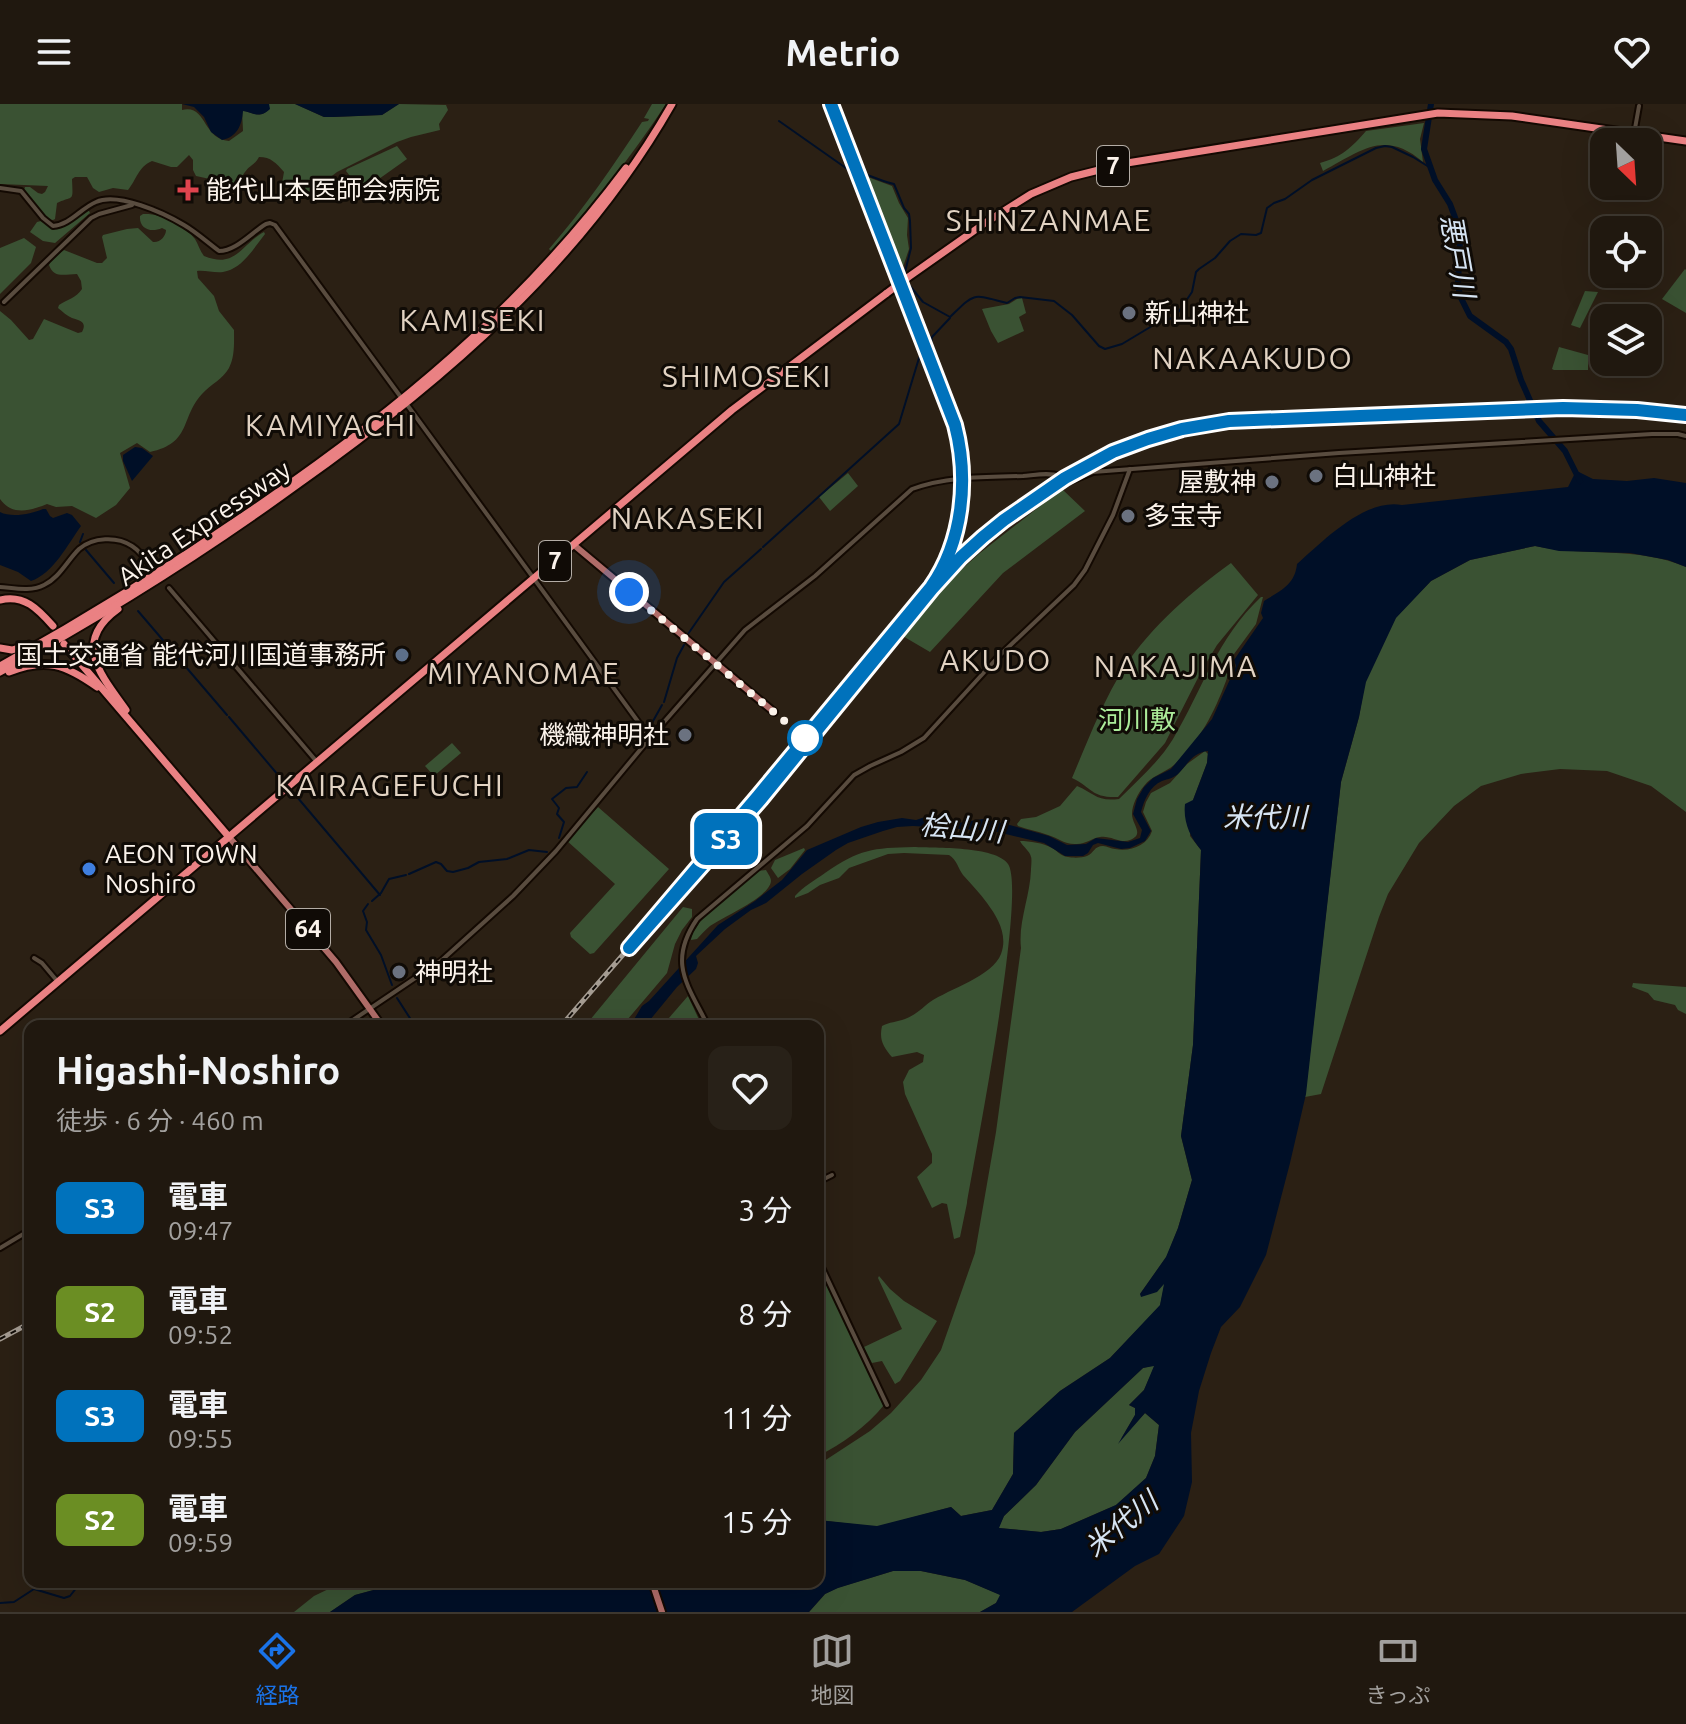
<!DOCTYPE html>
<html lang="ja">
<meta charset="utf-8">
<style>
body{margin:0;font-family:Ubuntu,"Noto Sans JP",sans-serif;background:#282118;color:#f1f3f6;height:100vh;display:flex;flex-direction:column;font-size:30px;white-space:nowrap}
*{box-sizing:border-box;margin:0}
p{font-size:26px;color:#a2a09e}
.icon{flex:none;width:44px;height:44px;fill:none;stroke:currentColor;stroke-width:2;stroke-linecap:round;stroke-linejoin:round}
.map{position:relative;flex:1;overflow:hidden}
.panel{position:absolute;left:24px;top:916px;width:800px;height:568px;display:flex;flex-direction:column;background:#20180f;border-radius:16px;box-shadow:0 8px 32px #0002,0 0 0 2px #3d372f}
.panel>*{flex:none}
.badge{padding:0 16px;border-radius:12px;font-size:28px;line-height:52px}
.needle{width:52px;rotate:155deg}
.fabs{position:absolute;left:1590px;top:24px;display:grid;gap:16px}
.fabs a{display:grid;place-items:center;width:72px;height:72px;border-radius:16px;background:#20180f;box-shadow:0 8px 32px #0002,0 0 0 2px #3d372f;font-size:40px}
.you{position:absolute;width:40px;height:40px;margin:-20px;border:6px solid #fff;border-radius:50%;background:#1a73e8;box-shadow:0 0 0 12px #1a73e833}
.map>.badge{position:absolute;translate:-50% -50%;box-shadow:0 0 0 4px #fff}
.round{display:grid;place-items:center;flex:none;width:84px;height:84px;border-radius:16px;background:#282118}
.headline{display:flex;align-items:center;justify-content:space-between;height:136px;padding:0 32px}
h1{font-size:38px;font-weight:700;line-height:60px}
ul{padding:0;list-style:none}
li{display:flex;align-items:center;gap:24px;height:104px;padding:0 32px}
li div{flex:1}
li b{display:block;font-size:30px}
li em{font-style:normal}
li .badge{min-width:88px;font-weight:700;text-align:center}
header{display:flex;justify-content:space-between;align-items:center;height:104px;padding:0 32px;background:#20180f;font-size:36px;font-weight:700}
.tab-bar{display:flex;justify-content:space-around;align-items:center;height:112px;border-top:2px solid #3d372f;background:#20180f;font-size:22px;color:#a2a09e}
.tab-bar a{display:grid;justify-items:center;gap:4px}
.tab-bar .current{color:#1a73e8}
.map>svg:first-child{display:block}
.green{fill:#3a5233}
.water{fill:#000f27;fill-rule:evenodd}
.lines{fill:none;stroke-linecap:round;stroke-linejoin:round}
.stream{stroke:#000f27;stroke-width:2}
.river{stroke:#000f27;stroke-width:6}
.minor-casing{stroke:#130902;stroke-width:8}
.major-casing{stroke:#130902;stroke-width:10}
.highway-casing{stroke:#130902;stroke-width:11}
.minor{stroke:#594c3f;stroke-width:4}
.major{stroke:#b06c68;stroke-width:6}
.highway{stroke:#ea8183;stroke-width:7}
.rail-casing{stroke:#a59c92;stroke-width:5}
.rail{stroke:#100b06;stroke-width:2;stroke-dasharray:6;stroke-linecap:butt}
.highway-bridge-casing{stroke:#130902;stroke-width:11;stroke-linecap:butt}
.highway-bridge{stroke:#ea8183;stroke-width:7}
.line-casing{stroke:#fff;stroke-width:18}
.line{stroke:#0072bc;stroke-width:12}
.walk{stroke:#fbf3eb;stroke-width:8;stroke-dasharray:0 14.4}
.health-dot{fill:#e0444e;stroke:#100b06;stroke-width:3}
.worship-dot{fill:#6b7280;stroke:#100b06;stroke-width:3}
.service-dot{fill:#5c6f8a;stroke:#100b06;stroke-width:3}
.stop-dot{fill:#fff;stroke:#0072bc;stroke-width:4}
.shop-dot{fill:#3f7fe0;stroke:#100b06;stroke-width:3}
.labels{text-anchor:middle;stroke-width:6;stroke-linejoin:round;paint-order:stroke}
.shield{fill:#100b06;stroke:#b4ada6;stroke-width:2}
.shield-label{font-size:24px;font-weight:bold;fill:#fbf3eb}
.poi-label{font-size:26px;fill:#fbf3eb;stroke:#100b06;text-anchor:start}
.street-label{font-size:26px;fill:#fbf3eb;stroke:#100b06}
.park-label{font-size:26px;fill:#acec9a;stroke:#100b06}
.water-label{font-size:28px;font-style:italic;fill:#d6e4f3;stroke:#100b06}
.quarter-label{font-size:30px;letter-spacing:2px;fill:#e2d3c3;stroke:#100b06}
</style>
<header><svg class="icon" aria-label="menu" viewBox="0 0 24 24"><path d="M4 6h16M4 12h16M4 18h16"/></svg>Metrio<svg class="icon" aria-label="heart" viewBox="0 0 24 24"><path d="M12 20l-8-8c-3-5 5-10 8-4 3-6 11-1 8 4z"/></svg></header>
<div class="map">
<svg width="1686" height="1508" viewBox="0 0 1686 1508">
<rect width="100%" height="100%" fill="#2b2014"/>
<g class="green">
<path d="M0,0H182V6C207,0 202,35 229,37L243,27L242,6C254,9 260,15 269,5V0H295L324,13H333L382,11L399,0L446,1L448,6L439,20L440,26L411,33L397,38L337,68L306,92L299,85L282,79L284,68C276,59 271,53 259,53C255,61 250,61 245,68C241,73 242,76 238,80C228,91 216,86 210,75L196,72L193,66V56L189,51L177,63H171L152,57C138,63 137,75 128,86L113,84L99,88L93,84L87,73H75L72,75C73,99 74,91 57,99L55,115L53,116L45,115L24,86L25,83H30L38,89L42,90L45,88L48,82L0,80Z"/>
<path d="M652,0H666C631,53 593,101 553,149L549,145C584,105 613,62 642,18L648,17L649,15L644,14Z"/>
<path d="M1424,19L1420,35L1423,58C1384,25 1361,47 1323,67L1320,59C1342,53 1352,43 1366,27Z"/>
<path d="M397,42L407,55L362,87L346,67L347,65Z"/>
<path d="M865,72L892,82L899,99L908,114L907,131L909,145L901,169H899L863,76Z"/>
<path d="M88,105L90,109L55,139L43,137L30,128L37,118L41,117L53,125L60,124Z"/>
<path d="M143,110C161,109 184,120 195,135C198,140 200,147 204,152C236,165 240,141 264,128L265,130C253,145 242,165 223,168C214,169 205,166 197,167L198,174L214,192L219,207L234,226C234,239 235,252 229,264C223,275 211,280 202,290C180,314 192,339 150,348L137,339L120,349L130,384L116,401L96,414L72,402L56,403L47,400C30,407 12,412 0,395V207L11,216L29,236L33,235L44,215L78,229L82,228C87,218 81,217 72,214C67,212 62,207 58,204L59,201C68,195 76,194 82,185L81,177L77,170C65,170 54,175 49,161L52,154L64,146L97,159H102L107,154L102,133L103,131L127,125L138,124L153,138C160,139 166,132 166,126L162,124C151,129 139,125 140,112Z"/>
<path d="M24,134L36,143L31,159L0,190V144Z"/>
<path d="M1685,165L1686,166V209L1662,195Z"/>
<path d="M1585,187L1598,188L1580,224L1571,221Z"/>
<path d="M1022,194L1026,209L1019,213L1024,227L998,239L991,227L982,205L1009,200L1017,195Z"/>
<path d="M1559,243L1588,251V266H1554L1552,265Z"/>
<path d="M848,369L858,382L830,407L819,393Z"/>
<path d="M1062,385L1085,407L1003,469L930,548L901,531L943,482L980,449Z"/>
<path d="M1535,442C1585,453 1638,442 1686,463V708L1651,682L1607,667L1560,665L1521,670L1481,682L1454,702L1419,739L1388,790L1379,813L1321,990L1305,993L1341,678L1359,613L1365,578L1396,513L1431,477L1470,456Z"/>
<path d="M1231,459L1258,491L1217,541L1202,566L1165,639L1118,693C1091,694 1093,684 1072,674C1088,636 1103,597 1125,562C1153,521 1191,488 1231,459Z"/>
<path d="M1261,493H1263L1256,520L1223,565V568L1228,570L1226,577C1214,609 1200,637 1174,661C1165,669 1152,671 1144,682C1138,689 1132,701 1132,710C1132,721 1145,730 1130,736C1121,740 1110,731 1100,733C1092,734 1086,740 1077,740C1065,741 1058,734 1048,731C1038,727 1028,726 1018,722L1017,720L1021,715L1036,713L1060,702L1077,682C1094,689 1097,698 1119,695C1138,676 1159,658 1173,635C1202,586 1218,533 1261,493Z"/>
<path d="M452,639L461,649L434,672L425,662Z"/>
<path d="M1205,647L1208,650L1207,659L1193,696L1190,732L1201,746L1193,941L1181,1032L1192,1076L1178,1124L1167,1152L1140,1190L1165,1178L1160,1202L1110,1254L1060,1287L1014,1329L1013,1370L992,1406L961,1412L951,1403L877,1423L818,1416V1361L870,1327L891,1309L921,1276L941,1246L975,1149L996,1028L1021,844C1018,818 1030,793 1031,766C1031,765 1032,754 1031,753C1030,747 1023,743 1020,737C1030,737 1043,739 1052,744C1058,747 1060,752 1068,753C1073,754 1082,754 1087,752C1094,749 1094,742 1103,742C1107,742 1111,745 1115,745C1130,748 1147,742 1152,727L1143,708L1146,698L1151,689L1170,679L1187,660Z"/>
<path d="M598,703L669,765L594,849L590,850L571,833L570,829L615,780L566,736Z"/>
<path d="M914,743C935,744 996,742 1008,760C1027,787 975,1051 967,1099L960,1133L954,1135L947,1100L942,1099L932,1104L917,1073L932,1059V1050L905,990L903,978L909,966L923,958L924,951L917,948L892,953C883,943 879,935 882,922C889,918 897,918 905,915C916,911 922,904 930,898C949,885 993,872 1001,850C1008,831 998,814 987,799C980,789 971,780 963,771C958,764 957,756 949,751L904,749L888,750L849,764L839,774L820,781L808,789L795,794V792C803,783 815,776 825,769C860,745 872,744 914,743Z"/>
<path d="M804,744L805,746L790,765L778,774L771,764L775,756Z"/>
<path d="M766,766C768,770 771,773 771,777C770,793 723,813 710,822C705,826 701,831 697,835L691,836C692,816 741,781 757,767Z"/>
<path d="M683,803L692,805V813L682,826L675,840L667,869L622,922H585Z"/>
<path d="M1633,879L1686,883V910L1678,906L1675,901L1654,896L1648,889L1632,883Z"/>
<path d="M688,892L702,922H662Z"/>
<path d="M818,1163L884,1301C867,1322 842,1340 818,1352Z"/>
<path d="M879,1172L890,1185L904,1197L937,1217L900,1277L895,1280L882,1257L872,1259L864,1243L902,1225L878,1174Z"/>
<path d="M1155,1261L1144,1286L1129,1301L1135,1304V1311L1121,1335L1145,1309L1159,1321L1155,1352L1146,1374L1116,1401L1061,1425L1041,1428L998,1424L1004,1412L1036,1381L1075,1328L1143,1264Z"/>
<path d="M893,1467H921L965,1476L1001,1491L996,1499L980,1508H809L825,1490L837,1484Z"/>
<path d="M343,1478H403L355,1491L330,1508H294L314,1492Z"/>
</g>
<g class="water">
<path d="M182,0H269L270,5C259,15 254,9 243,7C242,21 237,33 222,36L211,28L204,13L194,3Z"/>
<path d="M295,0H404H399L382,11L333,13H324Z"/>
<path d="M135,343L142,344L153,352L132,377L123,357V351Z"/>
<path d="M1579,368L1593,375L1627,377L1654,374L1686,379V463L1668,456L1630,449L1559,447L1535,442L1470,456L1431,477L1396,514L1366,578L1359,613L1341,678L1306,990L1290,1059L1266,1151L1240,1203L1221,1223L1211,1249L1199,1287L1191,1329L1192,1378L1184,1412L1159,1450L1135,1462L1072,1508H980L996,1499L1000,1491L965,1476L921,1467H893L838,1484L825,1490L809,1508H330L355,1491L403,1478H818V1416L877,1422L951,1403L961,1412L992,1406L1013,1370L1014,1329L1060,1287L1110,1254L1160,1201L1164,1180L1157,1188L1141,1193L1140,1190L1166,1153L1178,1124L1192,1076L1181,1032L1193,941L1201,746C1190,733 1183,718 1185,700L1193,696L1207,659L1208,647C1194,648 1188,659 1179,669C1174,674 1168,675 1162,677C1150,682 1144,696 1141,708L1151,727L1145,737L1130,744L1121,745L1098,739L1093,741L1088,749L1083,752H1065L1044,739L993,727L913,722L897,723L883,727L848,739L836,746L802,770L766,799L751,806L725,825L696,852L698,859L696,865L677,883L645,922H630L642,902L649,897L718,821L755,797L782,776L807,746L861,723L878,718L902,714L916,716L928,712L958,719L983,715L1006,720L1049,732L1067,741L1086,740L1096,734L1128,738L1140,734L1142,726L1133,710L1137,695L1144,683L1153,674L1171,665L1212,615L1236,562L1234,556L1263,514L1261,509L1264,497C1280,487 1295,481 1297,460C1323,437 1365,394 1402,401L1568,383L1574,371ZM1154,1262L1144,1286L1129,1301L1135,1304V1311L1118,1340L1145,1309L1159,1321L1155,1352L1146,1374L1116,1401L1061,1425L1041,1428L999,1424L1004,1412L1036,1381L1075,1328L1143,1264Z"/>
<path d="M43,405H46L50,412L53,414L67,409L72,411L81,422C68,440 53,470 31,477L18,468L0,461V408C12,414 31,410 43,405Z"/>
</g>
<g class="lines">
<g class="stream">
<path d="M779,17L853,69C863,67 882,78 894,80L904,104L909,110L910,117L911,144L904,172"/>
<path d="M906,177L923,198L950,213C976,188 971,190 1007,199L1015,194L1020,193L1054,197L1072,211L1099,242L1105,245L1122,240L1157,219L1175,213L1192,188L1196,168L1199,165L1215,154L1230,137L1241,130L1256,131L1261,129L1267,104L1274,99L1285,95L1312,76L1376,44L1385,42L1392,43L1413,53L1429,63"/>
<path d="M931,241L932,233L950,214"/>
<path d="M923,247L925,245"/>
<path d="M80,438L83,430"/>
<path d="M763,443L899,320L919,254"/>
<path d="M86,446L114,479"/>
<path d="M138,507L227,611"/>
<path d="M688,530L724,478L761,445"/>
<path d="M664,598L677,554L684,541"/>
<path d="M229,613L284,678"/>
<path d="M648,626L662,601"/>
<path d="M643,638L646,634"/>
<path d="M292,687L380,791"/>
<path d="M559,734L564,718L557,710L559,704L552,695L566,684L577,683L587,668"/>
<path d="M409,770L436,758L441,760L447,767L453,768L468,764L479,758L507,755L529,746L547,748"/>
<path d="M372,797L381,789L389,775L406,771"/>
<path d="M368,800L363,807L367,818L366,826L381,851L392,881"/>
<path d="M397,894L415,922"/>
<path d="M0,1499L14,1498L34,1485L64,1494L70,1492L81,1478"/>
</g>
<path class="river" d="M1431,0L1424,45L1435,76L1450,100L1456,116L1460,135L1458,180L1460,192L1470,212L1506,238L1511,245L1521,276L1539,317L1565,347L1580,377"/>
<g class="minor-casing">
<g id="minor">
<path d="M1634,30L1639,2"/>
<path d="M0,84L21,87L43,114L53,122C70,121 81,104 96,98C118,88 164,109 184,121C196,128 207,138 219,147C236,147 251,129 266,120L270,119L275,121L400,292"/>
<path d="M4,198L91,114L99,110L132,101"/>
<path d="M408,302L650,634"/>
<path d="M0,483C14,484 31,488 44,481C59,474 67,457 79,445C93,433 117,432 132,442C140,447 148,458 153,465"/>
<path d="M169,484L317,658"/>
<path d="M34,854L42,859L58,878"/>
<path d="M344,922L442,856L513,792L556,747L650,634L745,526L815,472L912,385C947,372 986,373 1023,372C1035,371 1049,368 1060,372C1064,373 1068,376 1071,377L1093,368L1339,349L1652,330H1678L1686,332"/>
<path d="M708,922C688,881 667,859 697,815L807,722L854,671L870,662L901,648L924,634L999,552L1074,481L1085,466L1113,411L1130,365"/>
<path d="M818,1078L832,1071"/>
<path d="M0,1144L30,1126"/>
<path d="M818,1155L887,1301"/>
</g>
</g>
<g class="major-casing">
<g id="major">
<path d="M574,441L774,608"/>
<path d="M229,733L336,858L382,922"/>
<path d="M652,1478L662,1508"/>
</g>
</g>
<g class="highway-casing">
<g id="highway">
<path d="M907,174L985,119L1031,90L1071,73L1127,59L1438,9L1512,12L1686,37"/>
<path d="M0,496C24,490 38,505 53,522"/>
<path d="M118,505C72,538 100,570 126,606"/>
<path d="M64,540L229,733"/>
<path d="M0,544L12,546L29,541"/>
<path d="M0,562C101,506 198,445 292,378C421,287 531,191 626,64"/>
<path d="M0,568C103,512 202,450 297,381C444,277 582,158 672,0"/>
<path d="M9,568C46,553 66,561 97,583"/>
<path d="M0,927L732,306L887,189"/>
</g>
</g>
<use href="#minor" class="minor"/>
<use href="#major" class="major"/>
<use href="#highway" class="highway"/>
<g class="rail-casing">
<g id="rail">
<path d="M831,0L950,306C967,360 966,418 940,469"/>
<path d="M629,844L761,695L932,485L961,453L983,433L1004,416L1050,384L1089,360L1113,348L1148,335L1182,325L1229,317L1564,304L1637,306L1686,311"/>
<path d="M561,922L634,838"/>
<path d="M0,1235L30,1219"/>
</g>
</g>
<use href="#rail" class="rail"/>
<g class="highway-bridge-casing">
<path id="highway-bridge" d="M887,189L907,174"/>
</g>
<use href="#highway-bridge" class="highway-bridge"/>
</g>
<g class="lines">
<g class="line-casing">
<path id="line" d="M831,0L955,321C969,375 963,437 931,483L758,692L629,844L761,695L932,485L961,453L983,433L1004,416L1065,374L1113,348L1148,335L1182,325L1229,317L1563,304L1637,306L1686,311"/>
</g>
<use href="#line" class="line"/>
<path class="walk" d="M629,488L805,634"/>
</g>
<path class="health-dot" d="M184 74h8v8h8v8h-8v8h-8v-8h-8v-8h8z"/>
<g class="worship-dot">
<circle cx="1129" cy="209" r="8"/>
<circle cx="1316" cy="372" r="8"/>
<circle cx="1272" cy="378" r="8"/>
<circle cx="1128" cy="412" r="8"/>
<circle cx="685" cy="631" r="8"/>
<circle cx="399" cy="868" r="8"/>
</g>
<circle class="service-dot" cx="402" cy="551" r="8"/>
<circle class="stop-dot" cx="805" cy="634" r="16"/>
<circle class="shop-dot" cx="89" cy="765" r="8"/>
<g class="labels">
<g class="shield">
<rect x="1097" y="42" width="32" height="40" rx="6"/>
<rect x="539" y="437" width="32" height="40" rx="6"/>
<rect x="286" y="805" width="44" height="40" rx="6"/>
</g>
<g class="shield-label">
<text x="1113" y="70">7</text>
<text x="555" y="465">7</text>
<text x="308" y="833">64</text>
</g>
<g class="poi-label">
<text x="206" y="95">能代山本医師会病院</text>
<text x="1145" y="218">新山神社</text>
<text x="1332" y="381">白山神社</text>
<text x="1256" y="387" text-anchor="end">屋敷神</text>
<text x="1144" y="421">多宝寺</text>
<text x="386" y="560" text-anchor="end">国土交通省 能代河川国道事務所</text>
<text x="669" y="640" text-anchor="end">機織神明社</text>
<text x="105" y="759">AEON TOWN<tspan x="105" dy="30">Noshiro</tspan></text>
<text x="415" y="877">神明社</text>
</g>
<g class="street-label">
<text transform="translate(204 419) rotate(-34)" y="9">Akita Expressway</text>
</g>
<g class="park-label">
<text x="1137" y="625">河川敷</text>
</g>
<g class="water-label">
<text transform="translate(1458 152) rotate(80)" y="10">悪戸川</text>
<text x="1265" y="723">米代川</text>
<text transform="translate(962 724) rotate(5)" y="10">桧山川</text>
<text transform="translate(1121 1420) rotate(-39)" y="10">米代川</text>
</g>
<g class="quarter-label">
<text x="1049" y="127">SHINZANMAE</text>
<text x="473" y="227">KAMISEKI</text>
<text x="1253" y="265">NAKAAKUDO</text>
<text x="747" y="283">SHIMOSEKI</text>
<text x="331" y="332">KAMIYACHI</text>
<text x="688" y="425">NAKASEKI</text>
<text x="996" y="567">AKUDO</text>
<text x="1176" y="573">NAKAJIMA</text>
<text x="524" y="580">MIYANOMAE</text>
<text x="390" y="692">KAIRAGEFUCHI</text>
</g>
</g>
</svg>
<div class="fabs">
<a><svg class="needle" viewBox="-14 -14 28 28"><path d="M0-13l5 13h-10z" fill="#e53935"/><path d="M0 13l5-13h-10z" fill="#a2a09e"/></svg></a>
<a><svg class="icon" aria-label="locate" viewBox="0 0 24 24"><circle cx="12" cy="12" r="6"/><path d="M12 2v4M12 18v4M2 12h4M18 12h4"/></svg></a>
<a><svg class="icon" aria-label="layers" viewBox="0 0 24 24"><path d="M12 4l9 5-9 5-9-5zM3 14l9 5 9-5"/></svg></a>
</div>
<div class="you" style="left:629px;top:488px"></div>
<b class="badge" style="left:726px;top:735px;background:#0072bc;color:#fff">S3</b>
<section class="panel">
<div class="headline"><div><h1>Higashi-Noshiro</h1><p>徒歩 · 6 分 · 460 m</p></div><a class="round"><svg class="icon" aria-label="heart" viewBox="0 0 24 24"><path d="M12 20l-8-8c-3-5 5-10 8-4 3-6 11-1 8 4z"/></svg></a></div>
<ul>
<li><span class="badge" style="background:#0072bc;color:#fff">S3</span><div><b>電車</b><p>09:47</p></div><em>3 分</em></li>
<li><span class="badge" style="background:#6b8e23;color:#fff">S2</span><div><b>電車</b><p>09:52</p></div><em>8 分</em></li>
<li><span class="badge" style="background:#0072bc;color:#fff">S3</span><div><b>電車</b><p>09:55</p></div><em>11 分</em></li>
<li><span class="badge" style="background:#6b8e23;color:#fff">S2</span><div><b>電車</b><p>09:59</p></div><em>15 分</em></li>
</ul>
</section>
</div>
<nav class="tab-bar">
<a class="current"><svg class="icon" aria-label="directions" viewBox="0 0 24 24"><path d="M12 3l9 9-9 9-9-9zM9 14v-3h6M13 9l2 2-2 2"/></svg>経路</a>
<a><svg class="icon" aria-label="map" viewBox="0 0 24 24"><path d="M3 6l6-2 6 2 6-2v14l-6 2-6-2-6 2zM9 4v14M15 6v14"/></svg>地図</a>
<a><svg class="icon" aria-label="tickets" viewBox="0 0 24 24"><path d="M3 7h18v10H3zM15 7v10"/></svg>きっぷ</a>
</nav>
